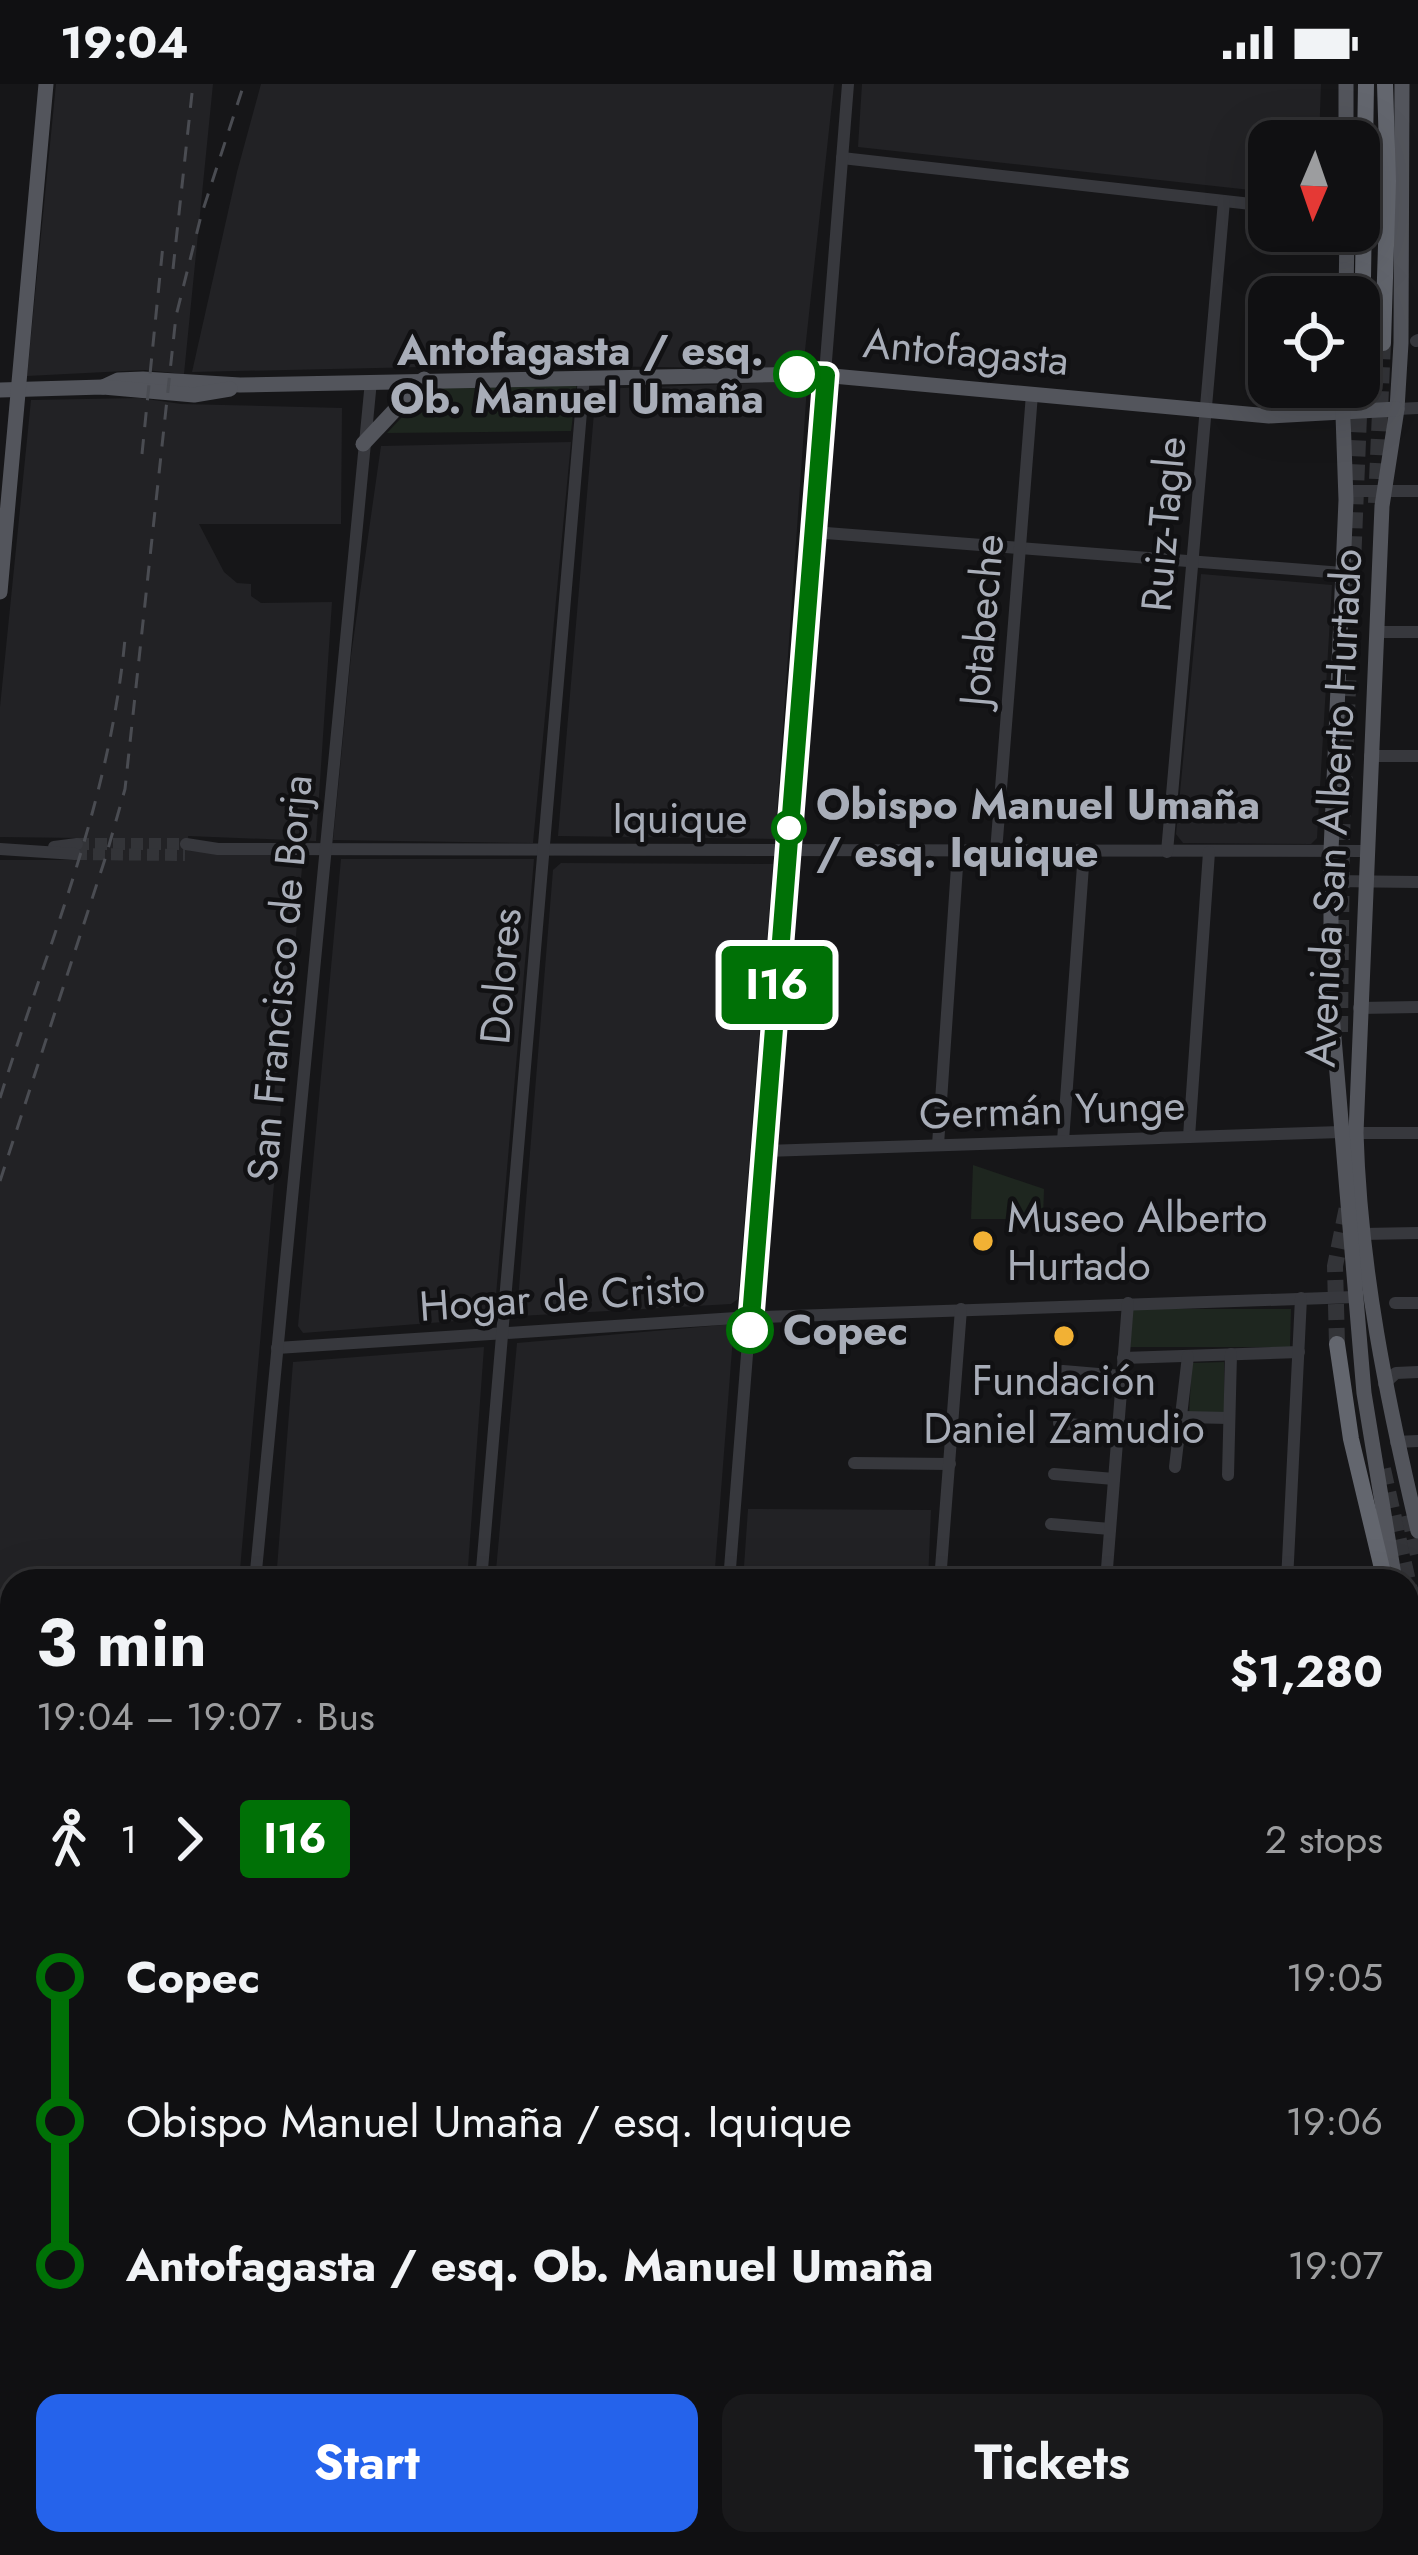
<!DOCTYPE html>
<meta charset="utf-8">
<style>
body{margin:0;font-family:Jost,sans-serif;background:#19191b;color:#f1f3f6;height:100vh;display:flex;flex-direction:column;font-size:45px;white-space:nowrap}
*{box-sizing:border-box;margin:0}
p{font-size:39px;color:#9c9d9f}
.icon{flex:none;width:66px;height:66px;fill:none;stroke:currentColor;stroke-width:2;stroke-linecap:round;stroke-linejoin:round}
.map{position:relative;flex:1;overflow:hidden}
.drawer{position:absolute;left:0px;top:1485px;width:1419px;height:987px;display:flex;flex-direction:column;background:#101012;border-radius:36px 36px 0 0;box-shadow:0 12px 48px #0002,0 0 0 3px #303032}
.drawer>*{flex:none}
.badge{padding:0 24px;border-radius:9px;font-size:42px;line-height:78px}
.needle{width:78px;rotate:182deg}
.tools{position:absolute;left:1248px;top:36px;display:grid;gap:24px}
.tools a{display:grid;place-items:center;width:132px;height:132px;border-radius:24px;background:#101012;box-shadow:0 12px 48px #0002,0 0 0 3px #303032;font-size:60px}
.map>.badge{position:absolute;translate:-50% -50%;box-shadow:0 0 0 6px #fff}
.legs{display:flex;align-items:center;gap:18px;height:132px;padding:0 36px;font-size:39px}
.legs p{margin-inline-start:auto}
.head{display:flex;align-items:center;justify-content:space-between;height:204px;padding:0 36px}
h1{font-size:66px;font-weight:700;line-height:90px}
.action{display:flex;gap:24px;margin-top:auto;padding:24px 36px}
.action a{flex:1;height:138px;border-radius:24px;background:#2563eb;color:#fff;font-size:48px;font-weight:700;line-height:138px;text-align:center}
.action a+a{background:#19191b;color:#f1f3f6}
ul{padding:0 36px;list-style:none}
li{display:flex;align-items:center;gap:42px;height:144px;font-size:45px}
li i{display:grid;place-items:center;width:18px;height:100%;margin:0 15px;background:currentColor}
li i::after{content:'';width:30px;height:30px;margin:-15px;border:9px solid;border-radius:50%;background:#101012}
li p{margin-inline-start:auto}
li:first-child i{background:linear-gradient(#0000 50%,currentColor 0)}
li:last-child i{background:linear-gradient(currentColor 50%,#0000 0)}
.status{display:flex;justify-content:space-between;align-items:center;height:84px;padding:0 60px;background:#101012;direction:ltr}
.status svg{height:33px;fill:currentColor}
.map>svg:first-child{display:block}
.built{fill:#222225}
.green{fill:#1e261f}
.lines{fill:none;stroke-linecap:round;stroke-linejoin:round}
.minor-tunnel{stroke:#333438;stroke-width:12;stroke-dasharray:12 6;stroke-linecap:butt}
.major-tunnel{stroke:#333438;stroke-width:15;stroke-dasharray:15 8;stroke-linecap:butt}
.highway-tunnel{stroke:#333438;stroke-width:16;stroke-dasharray:16 8;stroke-linecap:butt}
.minor{stroke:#37383d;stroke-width:12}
.major{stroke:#53555c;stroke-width:15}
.highway{stroke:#63666e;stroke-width:16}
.rail{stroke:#4a4c52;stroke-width:3;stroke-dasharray:15 12;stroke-linecap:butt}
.line-1-casing{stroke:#fff;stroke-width:27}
.line-1{stroke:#007106;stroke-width:18}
.stop-1-dot{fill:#fff;stroke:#007106;stroke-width:6}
.poi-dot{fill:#f2b134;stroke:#111113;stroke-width:4.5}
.labels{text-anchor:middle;stroke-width:9;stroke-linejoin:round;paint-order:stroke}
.stop-label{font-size:42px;font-weight:bold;fill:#a8adb8;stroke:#111113;text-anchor:start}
.street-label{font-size:42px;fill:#a8adb8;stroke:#111113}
.poi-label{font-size:42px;fill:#a8adb8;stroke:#111113;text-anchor:start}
</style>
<div class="status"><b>19:04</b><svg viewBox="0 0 49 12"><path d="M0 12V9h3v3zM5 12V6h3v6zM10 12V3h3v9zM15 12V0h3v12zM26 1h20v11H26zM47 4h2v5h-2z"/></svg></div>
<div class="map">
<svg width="1418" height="2471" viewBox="0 0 1418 2471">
<rect width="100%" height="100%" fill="#161618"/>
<g class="built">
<path d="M56,0H213L184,290L145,286L27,292Z"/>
<path d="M261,0H834L803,285L514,281L192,288L237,88Z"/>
<path d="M862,0H1321L1319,57H1269V108L858,63Z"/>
<path d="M787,298V305L807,303L775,755L558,752L596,305Z"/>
<path d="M140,314L181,320L342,324L341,440H199L224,488L237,499L251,500V512L261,519L332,518L316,757L188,752L190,767L303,772L239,1497H12V2252L0,2264V776H73L80,754L0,753V623L31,316Z"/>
<path d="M571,358L533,759L333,756L351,572L381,362Z"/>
<path d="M1201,490L1332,501L1317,754L1311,760L1183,759L1176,750Z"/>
<path d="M341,775H534L494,1234L303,1249L298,1242Z"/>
<path d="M561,779L773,780L738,1215L731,1220L520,1232L517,1228L553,786Z"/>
<path d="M734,1240L714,1497H495L517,1259Z"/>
<path d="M484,1263L467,1497H276L293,1278Z"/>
<path d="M748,1425L931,1426L928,1497H743Z"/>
<path d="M12,2269V2460H325L334,2471H0V2271Z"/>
<path d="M1112,2460H1388L1391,2471H1088Z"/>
</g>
<g class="green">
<path d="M577,298L571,347L387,349L432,301Z"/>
<path d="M973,1081L1044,1105L1043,1135H971Z"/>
<path d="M1133,1225H1291L1290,1263H1130Z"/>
<path d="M1224,1278V1331L1189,1330L1192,1279Z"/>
</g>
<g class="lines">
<g class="minor-tunnel">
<path d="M77,760H186"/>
<path d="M75,770L185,771"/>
</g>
<g class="major-tunnel">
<path d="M0,1663H12"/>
<path d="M0,1682L12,1681"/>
</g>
<g class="highway-tunnel">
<path d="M1376,419L1383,259"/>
<path d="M1340,948L1342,753L1362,258"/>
<path d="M1337,1260L1335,1182L1347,1123"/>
<path d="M1383,1385L1418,1542"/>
<path d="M1409,1431L1418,1471"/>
</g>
<g class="minor">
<path d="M842,74L1269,122"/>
<path d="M1416,257L1418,256"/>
<path d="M1397,325L1418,324"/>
<path d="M1346,407H1418"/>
<path d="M813,448L1343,489"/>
<path d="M1376,548H1418"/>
<path d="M1370,672H1418"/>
<path d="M186,760L218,765L1367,767"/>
<path d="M54,763L77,760"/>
<path d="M0,765L75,770"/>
<path d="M996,768L1032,310"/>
<path d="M1167,768L1224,117"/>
<path d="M1331,797L1418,798"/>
<path d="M1359,924L1418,923"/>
<path d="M1356,1049H1418"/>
<path d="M1189,1053L1209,768"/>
<path d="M1063,1057L1084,768"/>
<path d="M938,1061L958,768"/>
<path d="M765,1067L1341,1048"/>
<path d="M1362,1150L1418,1149"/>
<path d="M1395,1219H1418"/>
<path d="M277,1264L736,1234L1355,1213"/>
<path d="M1123,1274L1299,1268"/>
<path d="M1063,1287L1122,1292"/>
<path d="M1384,1300L1396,1289L1418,1288"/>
<path d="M1183,1333L1229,1334"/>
<path d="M1059,1339L1118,1345"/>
<path d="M1396,1358L1418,1357"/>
<path d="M854,1379L950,1380"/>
<path d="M1175,1383L1188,1272"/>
<path d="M1054,1390L1114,1395"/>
<path d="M1228,1391L1231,1270"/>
<path d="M1051,1440L1110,1445"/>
<path d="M1045,1492L1097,1497"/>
<path d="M255,1497L371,297"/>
<path d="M481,1497L584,293"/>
<path d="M729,1497L848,0"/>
<path d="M940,1497L961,1225"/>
<path d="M1106,1497L1128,1219"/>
<path d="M1287,1497L1301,1214"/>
<path d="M1407,1912L1418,1907"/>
<path d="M1407,2211L1418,2208"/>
<path d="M1407,2393L1418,2391"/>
<path d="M489,2460L496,2471"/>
<path d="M725,2460L728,2471"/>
<path d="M914,2460L915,2471"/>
<path d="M1154,2460L1157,2471"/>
<path d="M1395,2460L1397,2471"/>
<path d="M166,2471L167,2460"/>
<path d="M200,2471L227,2460"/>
<path d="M1090,2471L1135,2460"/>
</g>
<g class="major">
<path d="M1402,0L1401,259L1397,325L1382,422L1356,1049C1360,1186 1387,1315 1418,1447"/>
<path d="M1346,57V0"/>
<path d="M1346,213L1347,147"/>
<path d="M103,303L118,296L143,295L240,301L811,290L1269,332L1397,325"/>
<path d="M1342,303L1346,416L1331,767V918L1364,1309L1395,1497"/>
<path d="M0,306L103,303L194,311L230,305"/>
<path d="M363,360L424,295"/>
<path d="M0,508L46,0"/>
<path d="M1408,1554L1418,1597"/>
<path d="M1407,1669H1418"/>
<path d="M1407,1685H1418"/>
</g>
<g class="highway">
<path d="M1362,258L1366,0"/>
<path d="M1383,259L1388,97L1385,0"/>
<path d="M1337,1260L1351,1355L1385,1497"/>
<path d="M1407,1557L1410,1563"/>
</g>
<g class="rail">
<path d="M173,185L193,0"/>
<path d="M142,370L163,161"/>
<path d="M0,1014C49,857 109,722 125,555"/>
<path d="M0,1097L106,772L125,705L176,232L201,132L244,0"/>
</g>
</g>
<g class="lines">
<g class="line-1-casing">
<path id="line-1" d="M750,1246L826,291L797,290"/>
</g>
<use href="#line-1" class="line-1"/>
</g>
<g class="stop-1-dot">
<circle cx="797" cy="290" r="21"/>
<circle cx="789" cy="744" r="15"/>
<circle cx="750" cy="1246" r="21"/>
</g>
<g class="poi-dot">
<circle cx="983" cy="1157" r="12"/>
<circle cx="1064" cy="1252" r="12"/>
</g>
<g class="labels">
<g class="stop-label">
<text x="764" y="281" text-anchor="end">Antofagasta / esq.<tspan x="764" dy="48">Ob. Manuel Umaña</tspan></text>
<text x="816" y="735">Obispo Manuel Umaña<tspan x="816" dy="48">/ esq. Iquique</tspan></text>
<text x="783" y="1261">Copec</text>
</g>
<g class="street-label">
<text transform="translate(966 267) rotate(5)" y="15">Antofagasta</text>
<text transform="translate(1163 440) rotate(-85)" y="15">Ruiz-Tagle</text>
<text transform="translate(981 536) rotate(-85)" y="15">Jotabeche</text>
<text transform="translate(1333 724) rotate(-87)" y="15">Avenida San Alberto Hurtado</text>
<text x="680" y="749">Iquique</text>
<text transform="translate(500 892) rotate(-85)" y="15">Dolores</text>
<text transform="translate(279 894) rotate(-85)" y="15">San Francisco de Borja</text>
<text transform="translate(1052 1025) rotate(-2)" y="15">Germán Yunge</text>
<text transform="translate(562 1212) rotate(-4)" y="15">Hogar de Cristo</text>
</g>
<g class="poi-label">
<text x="1007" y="1148">Museo Alberto<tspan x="1007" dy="48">Hurtado</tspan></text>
<text x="1064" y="1311" text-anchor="middle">Fundación<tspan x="1064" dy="48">Daniel Zamudio</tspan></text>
</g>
</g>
</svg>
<div class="tools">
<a><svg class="needle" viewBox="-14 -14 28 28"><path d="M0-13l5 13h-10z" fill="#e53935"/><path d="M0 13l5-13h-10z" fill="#9c9d9f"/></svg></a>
<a><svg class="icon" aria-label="locate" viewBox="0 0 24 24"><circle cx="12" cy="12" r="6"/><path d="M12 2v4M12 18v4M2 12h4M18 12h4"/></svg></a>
</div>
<b class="badge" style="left:777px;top:901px;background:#007106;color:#fff">I16</b>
<section class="drawer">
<div class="head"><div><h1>3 min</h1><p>19:04 – 19:07 · Bus</p></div><b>$1,280</b></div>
<div class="legs"><svg class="icon" aria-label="walk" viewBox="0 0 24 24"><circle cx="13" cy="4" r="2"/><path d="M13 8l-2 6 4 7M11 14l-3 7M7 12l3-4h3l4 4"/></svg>1<svg class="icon" aria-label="forward" viewBox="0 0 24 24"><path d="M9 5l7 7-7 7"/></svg><b class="badge" style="background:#007106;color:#fff">I16</b><p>2 stops</p></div>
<ul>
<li><i style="color:#007106"></i><b>Copec</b><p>19:05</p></li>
<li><i style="color:#007106"></i><span>Obispo Manuel Umaña / esq. Iquique</span><p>19:06</p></li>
<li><i style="color:#007106"></i><b>Antofagasta / esq. Ob. Manuel Umaña</b><p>19:07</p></li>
</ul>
<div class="action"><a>Start</a><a>Tickets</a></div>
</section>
</div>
